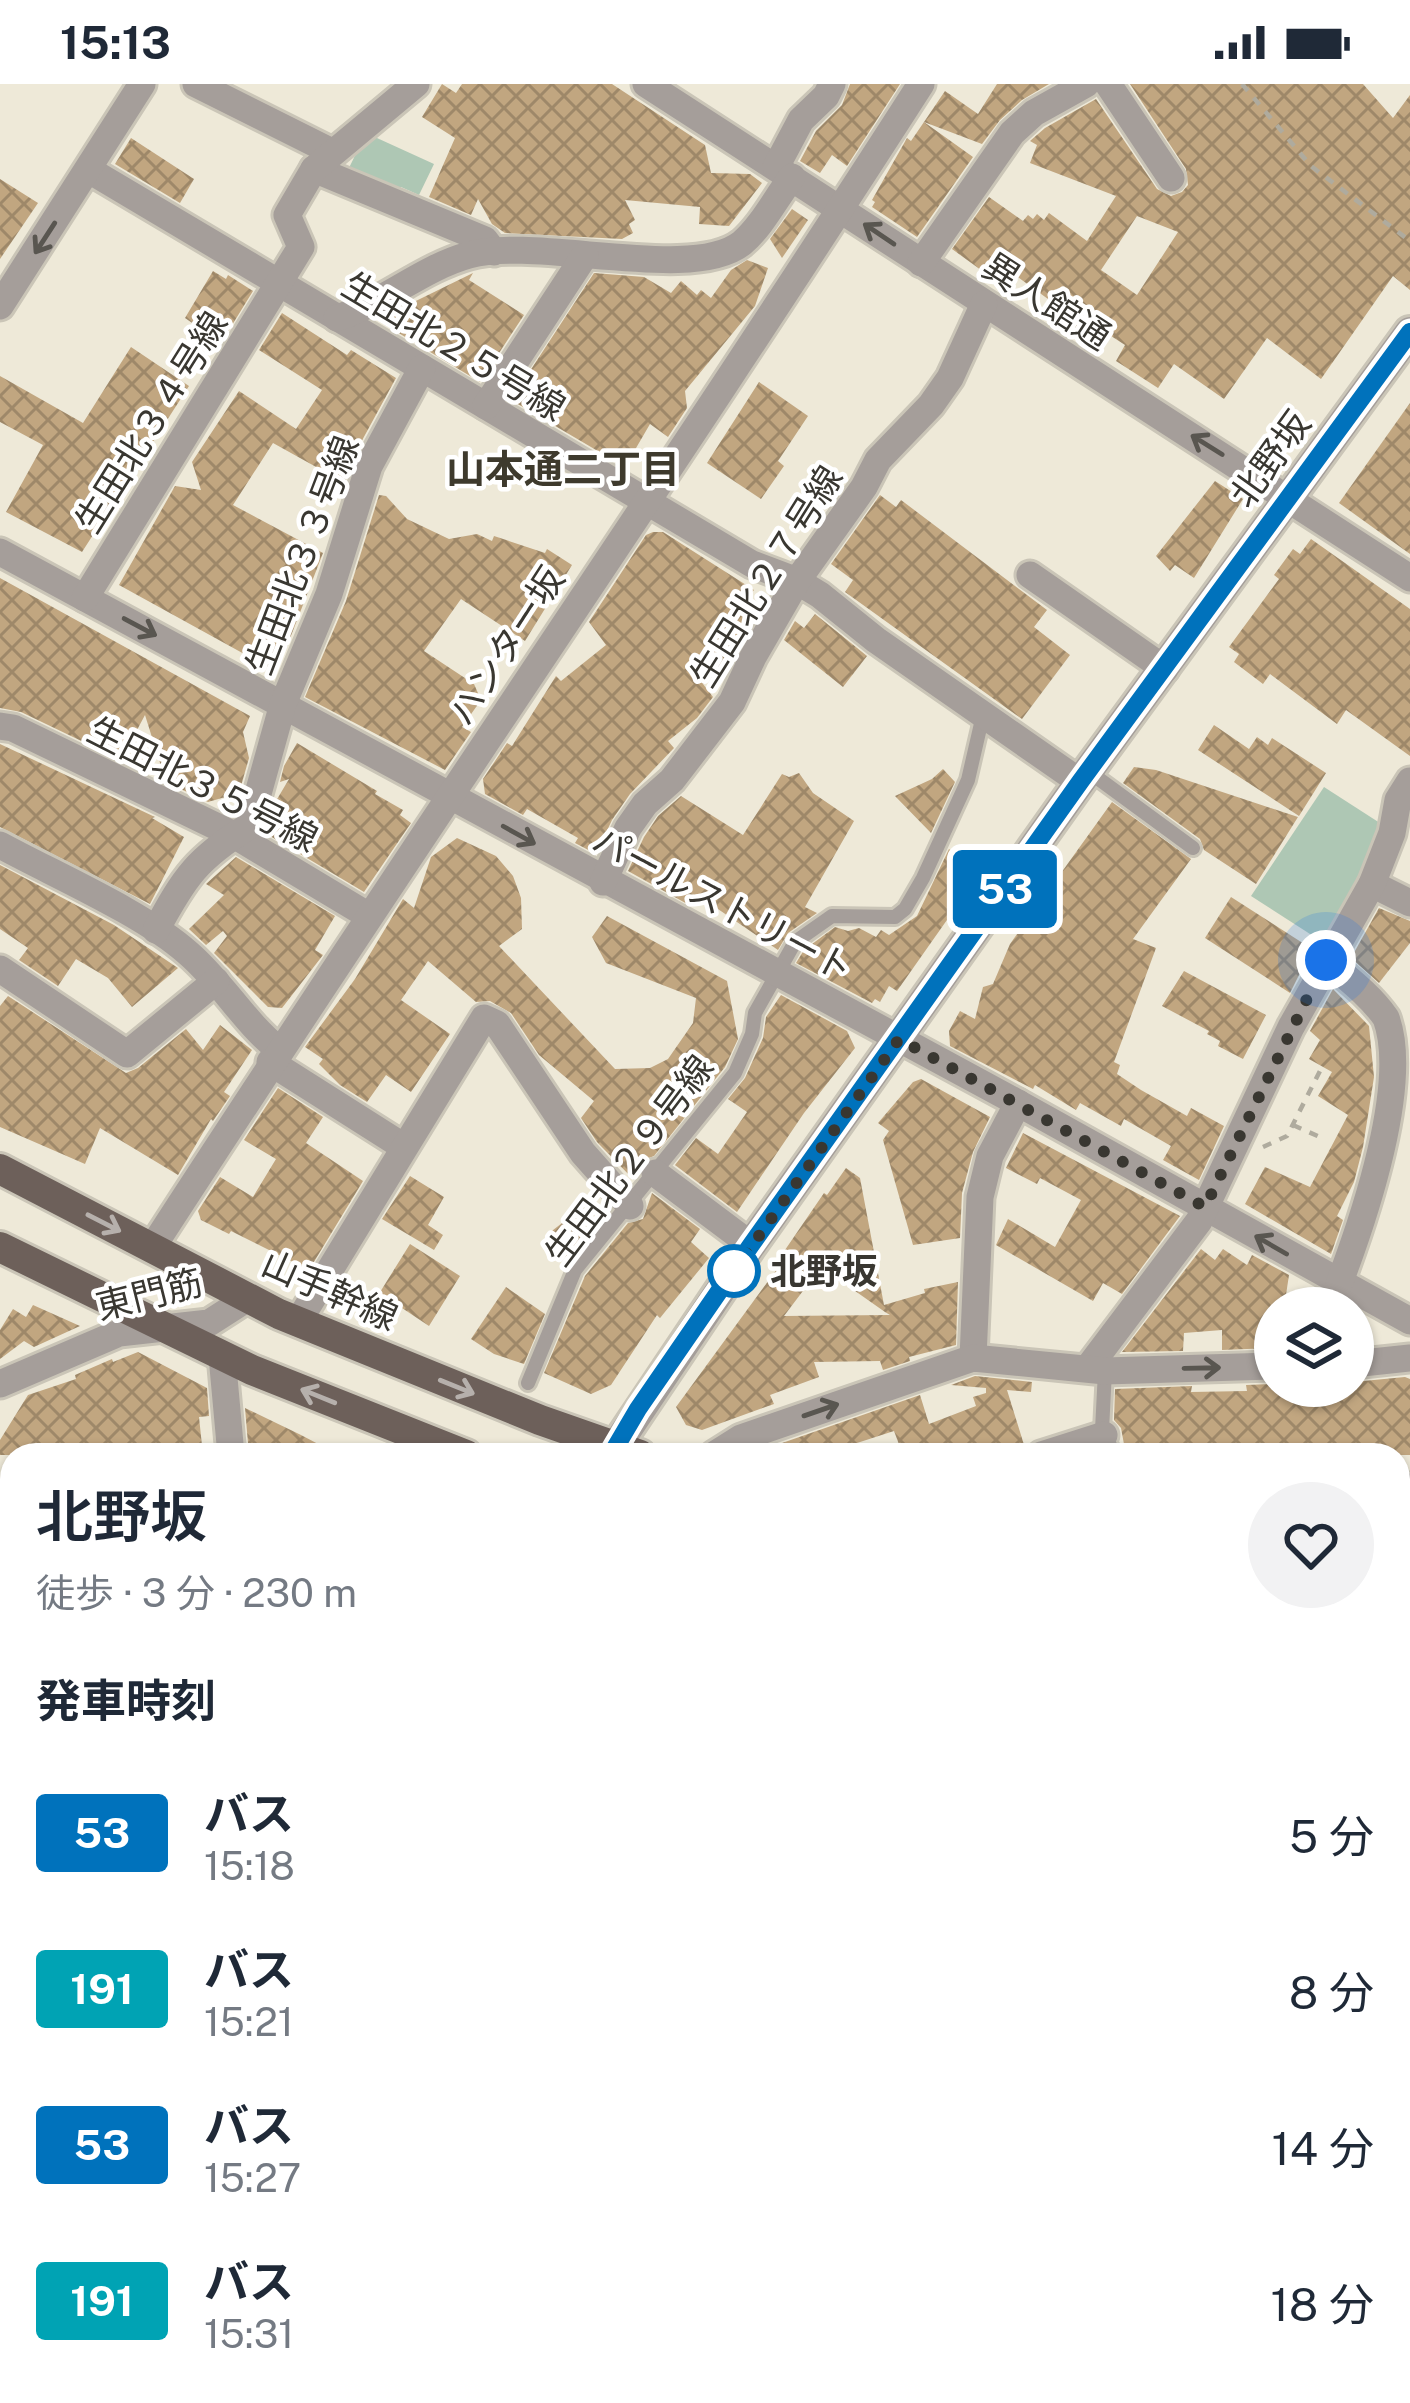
<!DOCTYPE html>
<html lang="ja">
<meta charset="utf-8">
<style>
body{margin:0;font-family:"Public Sans","Noto Sans JP",sans-serif;background:#f2f2f3;color:#1f2937;height:100vh;display:flex;flex-direction:column;font-size:45px;white-space:nowrap}
*{box-sizing:border-box;margin:0}
p{font-size:39px;color:#747a83}
.icon{flex:none;width:66px;height:66px;fill:none;stroke:currentColor;stroke-width:2;stroke-linecap:round;stroke-linejoin:round}
.map{position:relative;flex:1;overflow:hidden}
.side{position:absolute;left:0px;top:1359px;width:1410px;height:960px;display:flex;flex-direction:column;background:#fff;border-radius:36px 36px 0 0;box-shadow:0 3px 9px #0004}
.side>*{flex:none}
.badge{padding:0 24px;border-radius:9px;font-size:42px;line-height:78px}
.controls{position:absolute;left:1254px;top:1203px;display:grid;gap:24px}
.controls a{display:grid;place-items:center;width:120px;height:120px;border-radius:50%;background:#fff;box-shadow:0 3px 9px #0004;font-size:60px}
.you{position:absolute;width:60px;height:60px;margin:-30px;border:9px solid #fff;border-radius:50%;background:#1a73e8;box-shadow:0 0 0 18px #1a73e833}
.map>.badge{position:absolute;translate:-50% -50%;box-shadow:0 0 0 6px #fff}
h2{padding:0 36px;font-size:45px;line-height:108px}
.round{display:grid;place-items:center;flex:none;width:126px;height:126px;border-radius:63px;background:#f2f2f3}
.overview{display:flex;align-items:center;justify-content:space-between;height:204px;padding:0 36px}
h1{font-size:57px;font-weight:600;line-height:90px}
ul{padding:0;list-style:none}
li{display:flex;align-items:center;gap:36px;height:156px;padding:0 36px}
li div{flex:1}
li b{display:block;font-size:45px}
li em{font-style:normal}
li .badge{min-width:132px;font-weight:700;text-align:center}
.status{display:flex;justify-content:space-between;align-items:center;height:84px;padding:0 60px;background:#fff;direction:ltr}
.status svg{height:33px;fill:currentColor}
.map>svg:first-child{display:block}
.built{fill:#e6ddc6}
.green{fill:#aec7b4}
.building{fill:url(#building-cross-hatch);fill-rule:evenodd}
.lines{fill:none;stroke-linecap:round;stroke-linejoin:round}
.service-casing{stroke:#cac5b7;stroke-width:20}
.minor-casing{stroke:#cac5b7;stroke-width:33}
.tertiary-casing{stroke:#cac5b7;stroke-width:36}
.primary-casing{stroke:#cac5b7;stroke-width:36}
.path{stroke:#afab9e;stroke-width:4.5;stroke-dasharray:9 9;stroke-linecap:butt}
.service{stroke:#a59e9a;stroke-width:14}
.minor{stroke:#a59e9a;stroke-width:27}
.tertiary{stroke:#a59e9a;stroke-width:30}
.primary{stroke:#6d605a;stroke-width:30}
.path-bridge{stroke:#afab9e;stroke-width:4.5;stroke-dasharray:9 9;stroke-linecap:butt}
.oneway{stroke:#595650}
.oneway2{stroke:#b6b0ac}
.line-casing{stroke:#fff;stroke-width:27}
.line{stroke:#0072bc;stroke-width:18}
.walk{stroke:#393731;stroke-width:12;stroke-dasharray:0 21.6}
.stop-dot{fill:#fff;stroke:#0072bc;stroke-width:6}
.labels{text-anchor:middle;stroke-width:9;stroke-linejoin:round;paint-order:stroke}
.street-label{font-size:36px;fill:#393731;stroke:#fff}
.stop-label{font-size:36px;font-weight:bold;fill:#393731;stroke:#fff;text-anchor:start}
.neighbourhood-label{font-size:39px;font-weight:bold;fill:#3e3a2d;stroke:#fff}
</style>
<div class="status"><b>15:13</b><svg viewBox="0 0 49 12"><path d="M0 12V9h3v3zM5 12V6h3v6zM10 12V3h3v9zM15 12V0h3v12zM26 1h20v11H26zM47 4h2v5h-2z"/></svg></div>
<div class="map">
<svg width="1410" height="2319" viewBox="0 0 1410 2319">
<defs>
<pattern id="building-cross-hatch" width="8" height="8" patternUnits="userSpaceOnUse" patternTransform="scale(3)"><rect width="8" height="8" fill="#c1a680"/><path d="M0 0l8 8M0 8l8-8" fill="none" stroke="#9e8869"/></pattern>
</defs>
<rect width="100%" height="100%" fill="#eee9d8"/>
<path class="built" d="M0,1710L12,1722V2052L0,2066Z"/>
<g class="green">
<path d="M366,49L434,80L419,111L401,103L397,110L347,88Z"/>
<path d="M1324,703L1383,741L1367,789L1324,859L1251,812Z"/>
</g>
<g class="building">
<path d="M442,0L456,9L462,0H612L705,61L711,89L750,90L762,99L729,142L699,140L700,123L625,116L635,136L629,140L633,149L622,155L505,149L492,140L478,115L471,131L429,113L455,54L422,33Z"/>
<path d="M850,0H900L847,82L832,71L820,89L800,77L816,47L842,21Z"/>
<path d="M997,0H1049L1022,16L1000,36L982,60L924,38L945,7L978,30Z"/>
<path d="M1130,0H1363L1393,34L1410,11V206L1393,192L1321,295L1267,254L1224,315L1174,280L1158,304L1116,277L1125,261L1091,239L1080,255L1040,228L1048,215L1001,181L992,194L952,165L989,113L1023,137L1028,131L1033,135L1037,130L1044,136L1049,129L1087,157L1116,112L1030,79L1037,61L1030,57L1045,44L1096,15L1157,105L1171,112L1182,108L1188,101L1186,85ZM1137,132L1178,148L1137,211L1101,186Z"/>
<path d="M924,38L973,73L917,153L872,123L875,118L872,116L907,54L911,57Z"/>
<path d="M131,54L194,95L180,119L115,80Z"/>
<path d="M0,95L38,119L0,175Z"/>
<path d="M792,125L808,136L782,174L770,155Z"/>
<path d="M747,176L768,184L755,222L685,307L687,324L668,353L650,340L625,383L511,316L594,189L644,193L671,209L681,197L697,211L701,206L711,214L731,186Z"/>
<path d="M213,187L226,195L228,191L253,207L221,259L185,234Z"/>
<path d="M473,189L469,196L524,231L480,298L377,236Z"/>
<path d="M282,229L347,271L351,266L396,294L353,373L345,399L273,359L233,421L323,469L277,588L119,501L175,402L201,406L192,378L239,307L296,345L322,306L259,266Z"/>
<path d="M131,263L189,302L82,468L6,428L43,361L0,338V292L83,339Z"/>
<path d="M759,298L808,332L778,377L784,382L761,415L707,379Z"/>
<path d="M1410,319V470L1339,419Z"/>
<path d="M1215,397L1243,415L1194,494L1175,481L1170,487L1156,472Z"/>
<path d="M379,411L386,412L407,435L449,455L477,450L492,457L494,452L545,469L547,465L572,481L525,557L461,515L424,567L474,600L481,616L462,643L471,648L445,686L305,613L346,517Z"/>
<path d="M880,411L896,423L901,416L1047,526L1034,543L1070,571L1022,635L845,508L853,496L831,480Z"/>
<path d="M653,448H663L754,506L742,521L753,529L728,562L735,568L703,600L713,613L697,634L668,657L674,664L630,710L612,736L596,770L575,759L578,754L527,725L523,731L485,710L483,695L507,659L512,662L556,592L561,597L606,561L589,538L646,451Z"/>
<path d="M1311,455L1410,525V672L1346,626L1337,640L1270,590L1263,600L1234,578L1239,570L1229,563L1279,495L1274,491L1293,465L1300,470Z"/>
<path d="M0,494L250,632L243,648L249,674L239,709L208,718L166,698L145,631L121,676L21,628L0,624Z"/>
<path d="M815,530L867,572L843,603L784,556L795,537L804,544Z"/>
<path d="M1214,641L1249,665L1257,653L1268,661L1272,654L1326,689L1299,732L1198,666Z"/>
<path d="M297,659L377,707L375,710L403,726L400,731L411,739L364,808L265,749L273,722L289,695L280,698L284,682Z"/>
<path d="M0,660L155,733L152,734L184,753L150,820L0,743Z"/>
<path d="M1134,683L1156,686L1298,733L1256,800L1204,766L1200,755L1123,699Z"/>
<path d="M943,685L955,698L931,749L895,712L932,695Z"/>
<path d="M799,689L813,709L854,737L805,823L817,829L788,849L778,866L696,810L689,821L628,787L644,753L658,732L681,712L743,751L782,690L789,693Z"/>
<path d="M1112,718L1191,775L1133,855L1156,864L1114,978L1120,981L1117,990L1141,1006L1187,1032L1191,1024L1224,1042L1199,1096L1163,1076L1171,1062L1124,1035L1121,1042L1080,1019L1076,1026L1035,1001L1033,1005L950,962L949,947L960,927L975,935L983,903L993,900L1010,860Z"/>
<path d="M457,754L496,772L513,792L521,814L522,845L499,862L615,985L650,984L668,975L693,939L696,914L606,879L592,853L607,832L727,897L738,955L725,983L654,1072L641,1077L634,1096L597,1058L581,1034L594,1017L539,971L511,929L490,917L476,918L428,877L401,916L450,950L411,1008L386,991L367,1018L340,1001L319,980L323,975L305,963L355,895L403,815L414,824L431,773Z"/>
<path d="M949,765L980,789L897,907L889,902L880,918L875,915L872,919L796,879L804,866L835,843L848,847L859,844L876,853L881,846L889,851L917,832Z"/>
<path d="M236,773L335,832L315,866L323,871L282,924L268,923L214,869L227,852L223,847L206,861L189,845L224,811L206,800Z"/>
<path d="M0,781L114,841L178,884L132,923L108,894L76,875L58,902L19,876L28,864L0,845Z"/>
<path d="M1231,813L1312,865L1290,909L1205,854Z"/>
<path d="M1379,824L1410,837V859L1379,899L1351,874Z"/>
<path d="M1184,887L1266,931L1243,975L1218,962L1220,957L1207,950L1209,947L1162,922Z"/>
<path d="M1333,905L1369,942L1374,993L1363,1063L1354,1098L1337,1132L1343,1136L1331,1170L1245,1120L1265,1083L1310,1103L1348,1031L1318,1012L1332,988L1309,975L1320,956L1310,947Z"/>
<path d="M781,911L847,947L855,964L804,1029L737,1128L675,1081L696,1054L718,1070L747,1028L728,1015L745,994L763,954L766,933Z"/>
<path d="M8,912L126,989L138,984L186,945L203,966L220,941L252,966L224,1008L230,1012L213,1037L211,1035L178,1091L100,1044L85,1080L0,1043V922Z"/>
<path d="M921,995L990,1033L973,1068L962,1109L960,1154L913,1161L883,1056L889,1047L878,1039L913,998Z"/>
<path d="M278,1004L323,1033L306,1059L363,1097L309,1186L231,1147L229,1150L201,1136L198,1127L220,1093L253,1113L276,1075L244,1056Z"/>
<path d="M1023,1049L1180,1132L1122,1210L1103,1199L1093,1217L996,1161L1008,1135L1055,1163L1081,1116L1040,1094L1037,1100L1006,1084Z"/>
<path d="M846,1084L860,1094L884,1221L925,1209L924,1205L958,1198L956,1261L909,1273L910,1277L883,1286L880,1277L814,1278L819,1293L770,1311L774,1320L702,1346L686,1341L676,1323L777,1185L774,1182L824,1109L827,1111ZM821,1183L885,1228L890,1231L784,1232Z"/>
<path d="M410,1092L444,1113L428,1141L443,1151L434,1166L382,1135Z"/>
<path d="M652,1109L700,1145L691,1158L709,1174L660,1234L657,1231L611,1301L591,1310L544,1289L585,1192L628,1139L643,1135Z"/>
<path d="M571,1132L587,1154L568,1176L548,1150Z"/>
<path d="M410,1160L460,1192L429,1242L399,1222H383L377,1213Z"/>
<path d="M1201,1165L1215,1176L1223,1165L1247,1181L1252,1171L1289,1191L1284,1224H1272L1274,1264L1222,1266V1246L1184,1249L1183,1267L1122,1268Z"/>
<path d="M506,1203L545,1230L524,1280L494,1270L471,1255Z"/>
<path d="M33,1221L80,1242L34,1263L24,1257L0,1275V1246L13,1225L26,1233Z"/>
<path d="M138,1268L207,1304L209,1332L199,1333L203,1371H0V1356L28,1311L76,1295L75,1291L112,1275L113,1278Z"/>
<path d="M975,1292L1032,1298L1031,1308L1007,1306L1025,1364L1001,1371H903L894,1347L820,1371H748L920,1311L929,1340L976,1322L973,1313L986,1309V1304L951,1301Z"/>
<path d="M1405,1293L1410,1295V1371H1126L1121,1344L1114,1336L1115,1305L1192,1302L1191,1308L1247,1307L1246,1301L1275,1300L1286,1302L1287,1311L1338,1308V1302H1353V1298Z"/>
<path d="M245,1324L301,1351L339,1371H249Z"/>
</g>
<g class="lines">
<g class="service-casing">
<g id="service">
<path d="M1088,687L1193,764"/>
<path d="M1105,1287L1102,1346L1115,1371"/>
<path d="M528,1299L575,1186L735,989L752,950L755,929L795,858L832,832L895,833L905,825L923,794L968,696L983,631"/>
</g>
</g>
<g class="minor-casing">
<g id="minor">
<path d="M196,0L332,68"/>
<path d="M646,0L1410,494"/>
<path d="M1108,0L1171,94"/>
<path d="M776,83L801,36L826,12L832,0"/>
<path d="M314,85L485,156L494,168"/>
<path d="M89,86L752,480L797,497L820,511L876,556L1080,698"/>
<path d="M921,179L1012,49L1034,29L1086,0"/>
<path d="M0,222L142,0"/>
<path d="M337,234C384,219 422,184 469,171C536,152 692,199 742,159C762,142 776,114 792,93"/>
<path d="M486,322L585,171"/>
<path d="M0,468L1018,1019L1410,1237"/>
<path d="M1030,491L1165,585"/>
<path d="M85,514L301,163L287,131L314,85L416,0"/>
<path d="M0,642L13,644L234,751L369,832"/>
<path d="M0,761C55,791 143,829 188,869C222,898 244,938 278,965"/>
<path d="M603,798L628,744L645,720L672,696L732,618L753,573L797,497L864,403L878,376L931,321L950,294L984,220"/>
<path d="M1372,800L1410,819"/>
<path d="M156,846C185,792 197,775 249,742L283,620L329,510L369,382L422,284"/>
<path d="M1326,876C1347,894 1370,911 1386,934C1410,999 1364,1134 1339,1200"/>
<path d="M0,885L127,970L216,897"/>
<path d="M270,978L404,1063"/>
<path d="M655,1089L751,1161"/>
<path d="M152,1164C404,774 670,391 921,0"/>
<path d="M298,1238L484,934L497,940L583,1069L630,1122"/>
<path d="M222,1272L231,1371"/>
<path d="M973,1274L980,1113L990,1072L1018,1019"/>
<path d="M1353,1280L1410,1274"/>
<path d="M1088,1284L1199,1137L1291,943L1372,800L1392,749L1398,716L1410,697"/>
<path d="M0,1300L119,1249L209,1239L248,1214"/>
<path d="M714,1371L741,1354L973,1274L1105,1287L1275,1282"/>
<path d="M1041,1371L1104,1351"/>
<path d="M1398,1408L1410,1403"/>
<path d="M0,1433L9,1438L12,1477"/>
<path d="M1398,1541L1410,1534"/>
<path d="M0,1618L12,1607"/>
<path d="M0,1689L12,1701"/>
<path d="M0,1788L12,1776"/>
<path d="M1398,1921L1410,1914"/>
<path d="M1398,1937L1410,1944"/>
<path d="M0,1953L12,1941"/>
<path d="M1398,2038L1410,2046"/>
<path d="M0,2112L12,2098"/>
<path d="M1398,2135L1410,2116"/>
<path d="M105,2307L111,2319"/>
<path d="M1197,2307L1214,2319"/>
<path d="M665,2319L687,2307"/>
<path d="M793,2319L801,2307"/>
<path d="M957,2319L965,2307"/>
<path d="M1282,2319L1289,2307"/>
</g>
</g>
<g class="tertiary-casing">
<g id="tertiary">
<path d="M616,1362L751,1161L1080,698L1410,248"/>
<path d="M980,2307L985,2319"/>
<path d="M1099,2319L1107,2307"/>
</g>
</g>
<g class="primary-casing">
<g id="primary">
<path d="M0,1085L279,1230L540,1336L640,1371"/>
<path d="M0,1163L252,1286L466,1371"/>
<path d="M1398,1644L1410,1648"/>
<path d="M1398,1695L1410,1690"/>
<path d="M1398,1749L1410,1742"/>
<path d="M315,2319L336,2307"/>
<path d="M415,2319L435,2307"/>
</g>
</g>
<g class="path">
<path d="M1242,0L1311,82L1410,157"/>
<path d="M1293,1041L1322,1054"/>
<path d="M1263,1063L1287,1052L1321,985"/>
<path d="M471,2319L492,2307"/>
</g>
<use href="#service" class="service"/>
<use href="#minor" class="minor"/>
<use href="#tertiary" class="tertiary"/>
<use href="#primary" class="primary"/>
<path class="path-bridge" d="M1398,1712L1410,1713"/>
</g>
<defs><path id="oneway-shaft" d="M-6 0H5M1.5-3L5.5 0L1.5 3" fill="none" stroke-width="1.6" stroke-linecap="round" stroke-linejoin="round" transform="scale(3)"/></defs>
<g class="oneway">
<use href="#oneway-shaft" transform="translate(879 150) rotate(-146)"/>
<use href="#oneway-shaft" transform="translate(45 154) rotate(123)"/>
<use href="#oneway-shaft" transform="translate(1207 361) rotate(-148)"/>
<use href="#oneway-shaft" transform="translate(140 543) rotate(28)"/>
<use href="#oneway-shaft" transform="translate(519 751) rotate(29)"/>
<use href="#oneway-shaft" transform="translate(1271 1161) rotate(-150)"/>
<use href="#oneway-shaft" transform="translate(1202 1284) rotate(-1)"/>
<use href="#oneway-shaft" transform="translate(821 1326) rotate(-19)"/>
</g>
<g class="oneway2">
<use href="#oneway-shaft" transform="translate(104 1139) rotate(27)"/>
<use href="#oneway-shaft" transform="translate(457 1303) rotate(22)"/>
<use href="#oneway-shaft" transform="translate(318 1312) rotate(-158)"/>
</g>
<g class="lines">
<g class="line-casing">
<path id="line" d="M611,1371L638,1325L751,1161L1080,698L1410,248"/>
</g>
<use href="#line" class="line"/>
<path class="walk" d="M734,1187L899,955L1205,1123L1326,876"/>
</g>
<circle class="stop-dot" cx="734" cy="1187" r="24"/>
<g class="labels">
<g class="street-label">
<text transform="translate(1047 217) rotate(33)" y="13">異人館通</text>
<text transform="translate(454 262) rotate(31)" y="13">生田北２５号線</text>
<text transform="translate(151 338) rotate(-58)" y="13">生田北３４号線</text>
<text transform="translate(1270 375) rotate(-54)" y="13">北野坂</text>
<text transform="translate(302 471) rotate(-69)" y="13">生田北３３号線</text>
<text transform="translate(766 492) rotate(-58)" y="13">生田北２７号線</text>
<text transform="translate(506 562) rotate(-57)" y="13">ハンター坂</text>
<text transform="translate(203 700) rotate(27)" y="13">生田北３５号線</text>
<text transform="translate(723 820) rotate(28)" y="13">パールストリート</text>
<text transform="translate(629 1076) rotate(-53)" y="13">生田北２９号線</text>
<text transform="translate(330 1206) rotate(24)" y="13">山手幹線</text>
<text transform="translate(149 1210) rotate(-14)" y="13">東門筋</text>
</g>
<g class="stop-label">
<text x="770" y="1200">北野坂</text>
</g>
<g class="neighbourhood-label">
<text x="563" y="399">山本通二丁目</text>
</g>
</g>
</svg>
<div class="controls">
<a><svg class="icon" aria-label="layers" viewBox="0 0 24 24"><path d="M12 4l9 5-9 5-9-5zM3 14l9 5 9-5"/></svg></a>
</div>
<div class="you" style="left:1326px;top:876px"></div>
<b class="badge" style="left:1005px;top:805px;background:#0072bc;color:#fff">53</b>
<section class="side">
<div class="overview"><div><h1>北野坂</h1><p>徒歩 · 3 分 · 230 m</p></div><a class="round"><svg class="icon" aria-label="heart" viewBox="0 0 24 24"><path d="M12 20l-8-8c-3-5 5-10 8-4 3-6 11-1 8 4z"/></svg></a></div>
<h2>発車時刻</h2>
<ul>
<li><span class="badge" style="background:#0072bc;color:#fff">53</span><div><b>バス</b><p>15:18</p></div><em>5 分</em></li>
<li><span class="badge" style="background:#00a3b4;color:#fff">191</span><div><b>バス</b><p>15:21</p></div><em>8 分</em></li>
<li><span class="badge" style="background:#0072bc;color:#fff">53</span><div><b>バス</b><p>15:27</p></div><em>14 分</em></li>
<li><span class="badge" style="background:#00a3b4;color:#fff">191</span><div><b>バス</b><p>15:31</p></div><em>18 分</em></li>
</ul>
</section>
</div>
